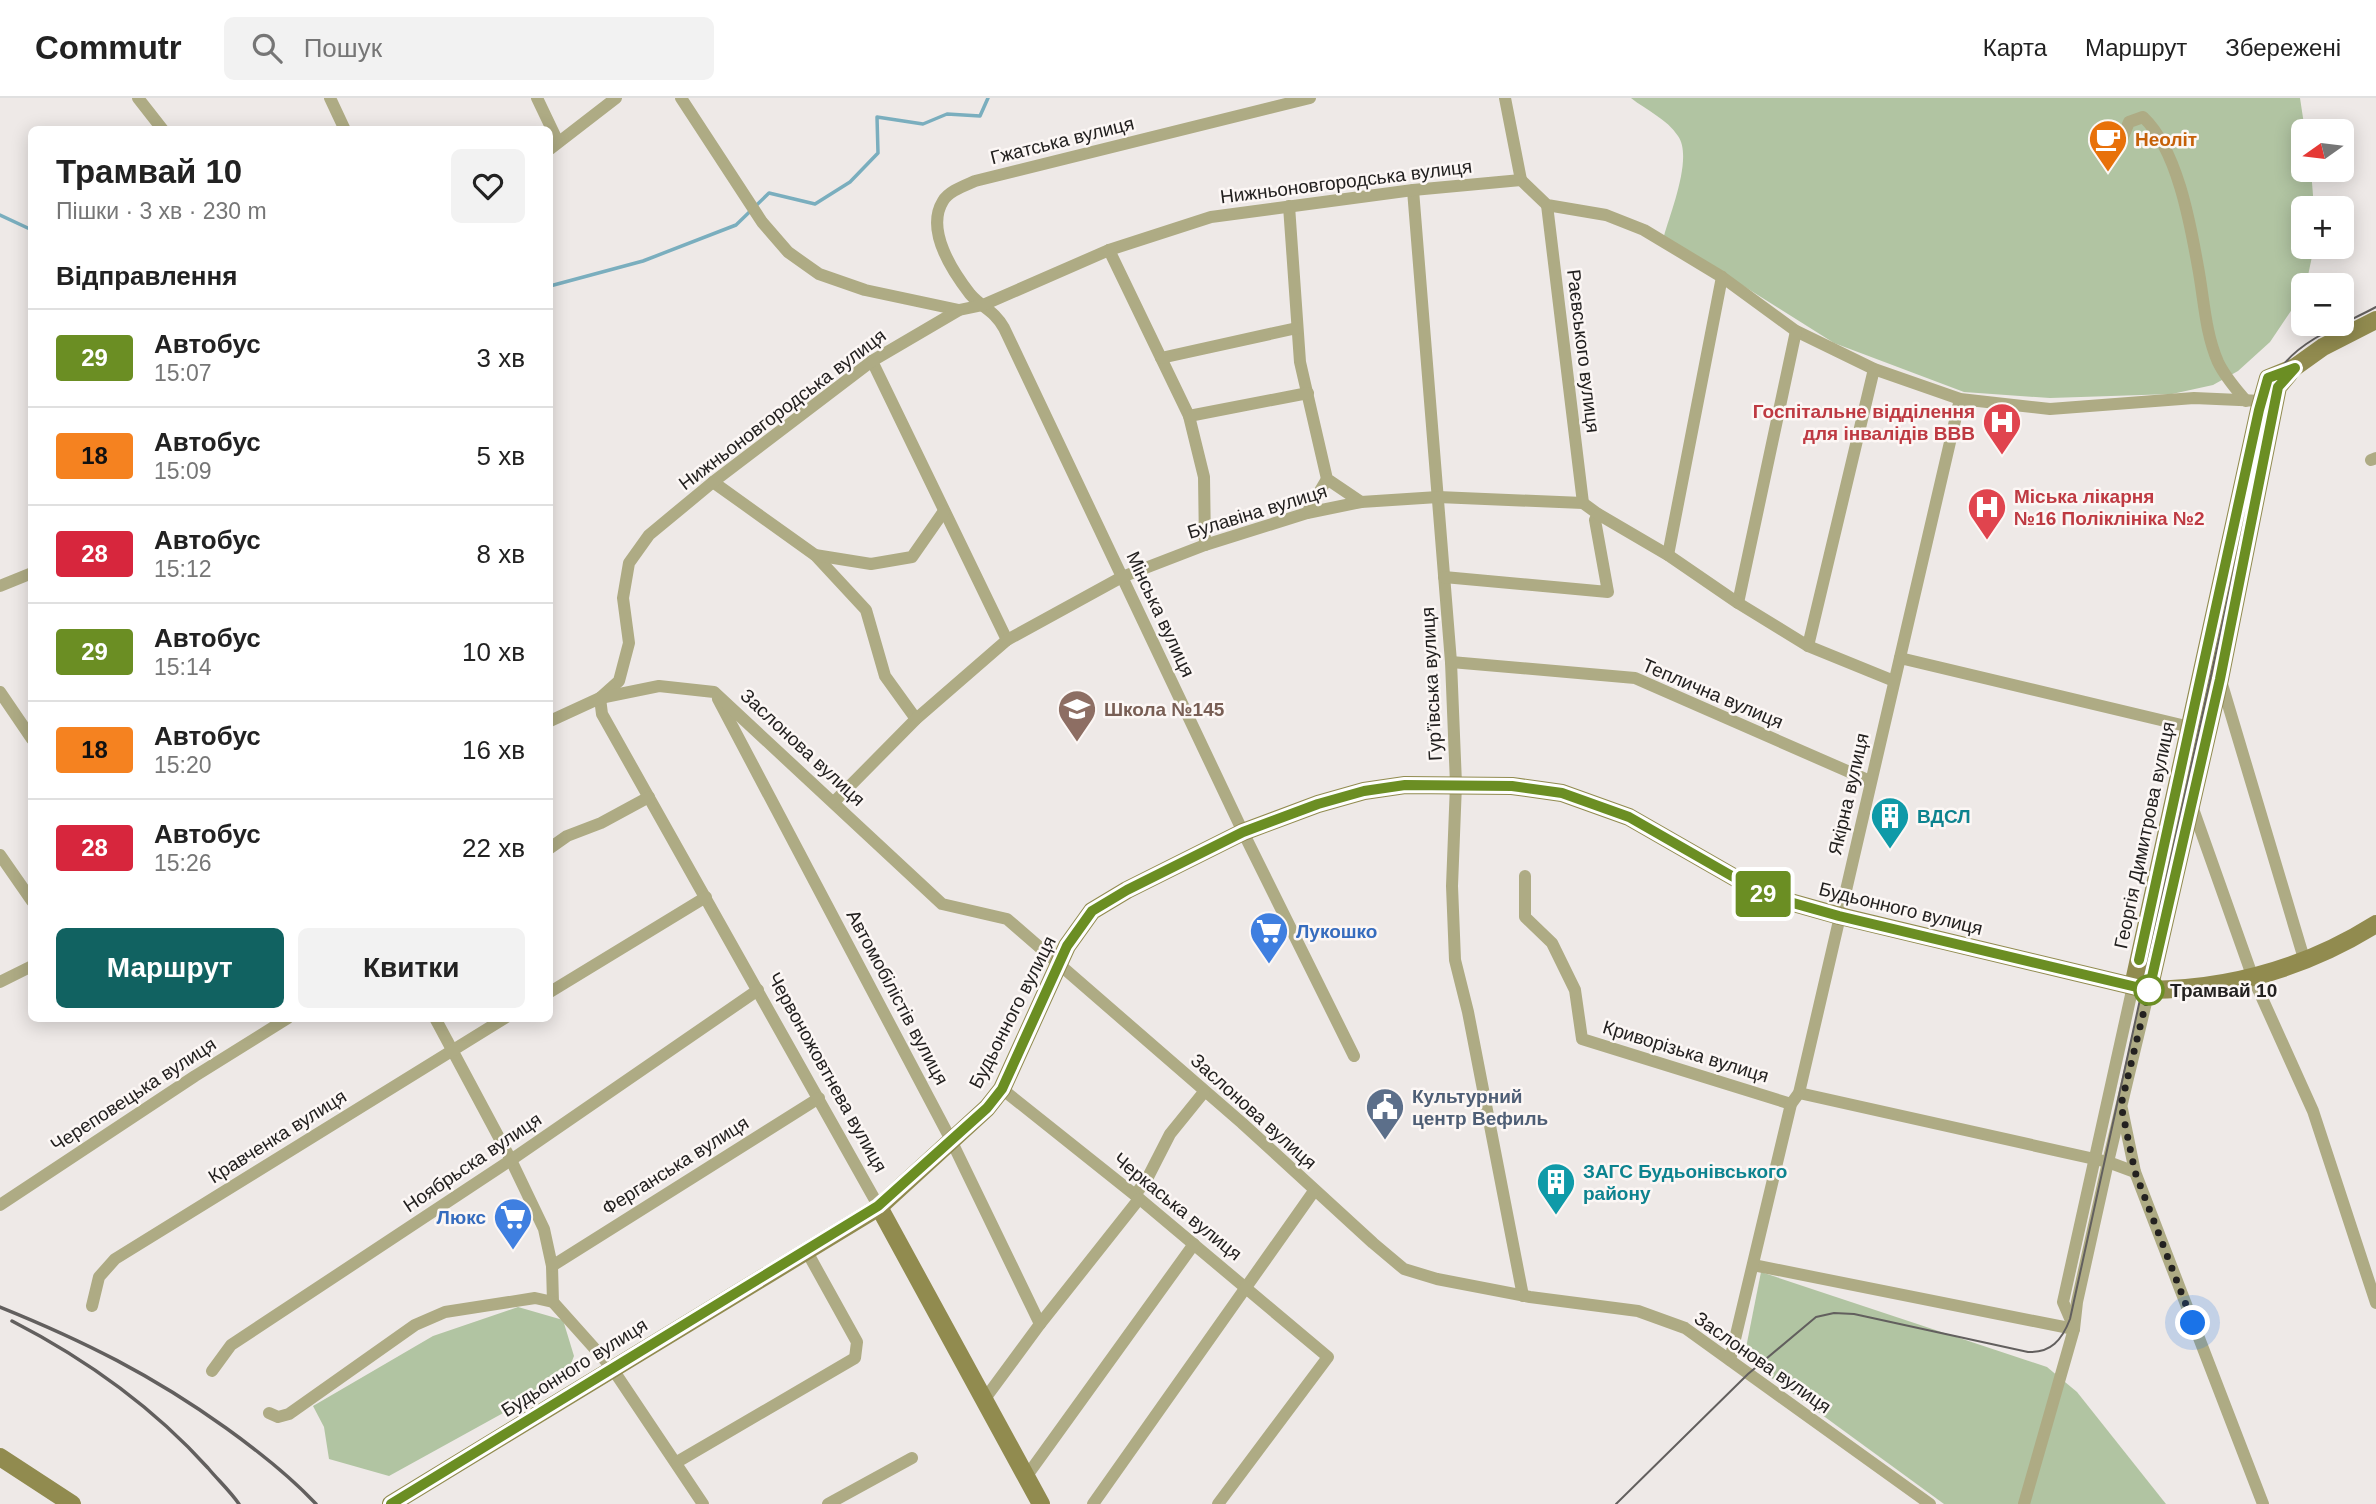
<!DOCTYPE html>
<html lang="uk">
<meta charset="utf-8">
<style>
body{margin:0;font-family:Helvetica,sans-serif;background:#f2f2f2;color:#222;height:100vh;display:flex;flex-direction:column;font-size:26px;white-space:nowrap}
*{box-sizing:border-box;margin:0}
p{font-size:23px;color:#767676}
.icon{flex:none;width:38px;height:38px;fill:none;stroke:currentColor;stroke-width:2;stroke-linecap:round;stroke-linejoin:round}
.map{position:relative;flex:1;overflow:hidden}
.side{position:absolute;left:28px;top:28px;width:525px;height:896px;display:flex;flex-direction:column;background:#fff;border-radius:10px;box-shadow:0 4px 18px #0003}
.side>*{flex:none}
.badge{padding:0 14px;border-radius:5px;font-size:24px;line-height:46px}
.needle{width:46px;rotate:256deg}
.controls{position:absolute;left:2291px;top:21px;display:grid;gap:14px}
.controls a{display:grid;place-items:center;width:63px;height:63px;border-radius:10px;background:#fff;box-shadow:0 4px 18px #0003;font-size:35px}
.you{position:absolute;width:35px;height:35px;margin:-18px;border:5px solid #fff;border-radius:50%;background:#1a73e8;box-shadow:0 0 0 10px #1a73e833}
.map>.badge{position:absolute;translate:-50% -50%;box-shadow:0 0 0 4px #fff}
h2{padding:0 28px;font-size:26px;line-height:63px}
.round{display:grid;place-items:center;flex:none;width:74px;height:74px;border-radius:10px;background:#f2f2f2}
.headline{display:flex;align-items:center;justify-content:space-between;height:119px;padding:0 28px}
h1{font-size:33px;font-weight:700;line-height:52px}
.button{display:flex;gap:14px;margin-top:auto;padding:14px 28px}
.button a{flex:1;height:80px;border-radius:10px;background:#116261;color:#fff;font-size:28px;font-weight:700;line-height:80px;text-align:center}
.button a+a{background:#f2f2f2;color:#222}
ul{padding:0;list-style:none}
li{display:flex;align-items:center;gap:21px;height:98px;padding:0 28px;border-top:2px solid #e0e0e0}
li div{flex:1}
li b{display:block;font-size:26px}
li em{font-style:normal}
li .badge{min-width:77px;font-weight:700;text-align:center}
header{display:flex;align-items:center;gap:42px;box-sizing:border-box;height:98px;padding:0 35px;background:#fff;border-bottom:2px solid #e0e0e0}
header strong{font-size:33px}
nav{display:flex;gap:38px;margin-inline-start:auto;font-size:24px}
.search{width:490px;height:63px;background:#f2f2f2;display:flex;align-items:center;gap:18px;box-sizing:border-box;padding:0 24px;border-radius:10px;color:#767676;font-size:26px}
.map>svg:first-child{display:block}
.green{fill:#b1c4a2}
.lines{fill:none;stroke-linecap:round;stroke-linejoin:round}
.stream{stroke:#7aaebe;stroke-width:3.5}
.street{stroke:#aeab84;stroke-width:12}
.secondary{stroke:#918b4f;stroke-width:18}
.tram{stroke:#625f5e;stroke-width:2}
.rail{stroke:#625f5e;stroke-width:3.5}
.line-casing{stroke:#fff;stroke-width:16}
.line{stroke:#6b8e23;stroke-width:10}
.walk{stroke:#232120;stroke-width:7;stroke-dasharray:0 12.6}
.stop-dot{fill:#fff;stroke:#6b8e23;stroke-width:3.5}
.labels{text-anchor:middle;stroke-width:5;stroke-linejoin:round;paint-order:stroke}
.food-label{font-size:19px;font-weight:bold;fill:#c56008;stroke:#fcf7f5;text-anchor:start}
.street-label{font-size:19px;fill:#232120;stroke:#fcf7f5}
.health-label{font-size:19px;font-weight:bold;fill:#be3a42;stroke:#fcf7f5;text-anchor:end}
.education-label{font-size:19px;font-weight:bold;fill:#785e54;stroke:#fcf7f5;text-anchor:start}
.culture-label{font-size:19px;font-weight:bold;fill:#0d838f;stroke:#fcf7f5;text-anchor:start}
.shop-label{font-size:19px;font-weight:bold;fill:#366cbe;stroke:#fcf7f5;text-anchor:start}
.stop-label{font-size:19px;font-weight:bold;fill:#232120;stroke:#fcf7f5;text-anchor:start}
.service-label{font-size:19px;font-weight:bold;fill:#4e5e75;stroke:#fcf7f5;text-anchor:start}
</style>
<header>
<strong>Commutr</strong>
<div class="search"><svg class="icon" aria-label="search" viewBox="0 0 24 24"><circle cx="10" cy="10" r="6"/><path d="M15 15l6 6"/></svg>Пошук</div>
<nav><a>Карта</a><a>Маршрут</a><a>Збережені</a></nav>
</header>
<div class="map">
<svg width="2376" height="1406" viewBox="0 0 2376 1406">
<rect width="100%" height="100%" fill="#eee9e7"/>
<g class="green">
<path d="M1631,0H2300L2305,33H2303V72H2311L2314,110H2303V149H2314L2306,187H2303V195L2270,244L2238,273L2213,287L2172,296L2050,300L1964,294L1834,245L1664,138C1671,113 1693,59 1678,38C1667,21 1646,12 1631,0Z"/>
<path d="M1761,1174L2047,1269L2077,1294L2166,1406H1944L1744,1260Z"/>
<path d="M518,1209L563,1222L574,1258L565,1281L389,1378L329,1361L324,1329L313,1308L433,1238Z"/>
</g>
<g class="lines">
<g class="stream">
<path d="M0,117L32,132"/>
<path d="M550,188L643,163L736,127L769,95L815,106L850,84L878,55L877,19L923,26L947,16L980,18L988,0"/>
</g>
<g class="street">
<path d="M138,0L163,32"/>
<path d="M330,0L345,32"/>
<path d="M537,0L558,44"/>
<path d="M681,0L762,124L788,154L819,176L865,192L959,212"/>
<path d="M1310,0L975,83C964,88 949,93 943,103C925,132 953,174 970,196C982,210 994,212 1004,230L1243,734L1354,958"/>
<path d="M1505,0L1521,82"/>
<path d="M2121,44L2129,24L2143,19C2177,51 2190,124 2198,169C2204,201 2205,234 2218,264C2225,279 2236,291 2246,303"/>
<path d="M550,51L616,0"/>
<path d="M1521,82L1547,107L1606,117L1644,132L1722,179L1796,233L1874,271L1960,301L2050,311L2194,300L2262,303"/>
<path d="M1413,92L1451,564L1456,686L1452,788L1455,862L1468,914L1523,1198"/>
<path d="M1547,107L1583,405"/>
<path d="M1289,108L1300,264L1327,381L1361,404"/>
<path d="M1109,152L1189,318L1204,379L1205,447"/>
<path d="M1161,260L1297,230"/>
<path d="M872,263L1007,542"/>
<path d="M1189,318L1308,295"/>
<path d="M2371,362L2376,360"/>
<path d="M713,384L815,457L866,512L885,578L916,621"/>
<path d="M1307,415L1327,381"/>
<path d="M815,457L871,466L912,459L944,413"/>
<path d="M1668,457L1722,179"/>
<path d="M1444,479L1608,494L1595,422L1598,416"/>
<path d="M0,488L32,475"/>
<path d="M1738,505L1796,233"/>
<path d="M1808,548L1874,271"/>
<path d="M1900,560L2190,629"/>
<path d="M1451,564L1635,580L1870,683"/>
<path d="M2221,583L2305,864"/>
<path d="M0,594L32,641"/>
<path d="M600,600L619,583L629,545L623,500L629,465L649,437L713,384L872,263L959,212L983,207L1109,152L1211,119L1413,92L1521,82"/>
<path d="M600,600L602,616L879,1109"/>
<path d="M718,601L951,1042L1040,1226"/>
<path d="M550,623L600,600L659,588L714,594L942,806L1007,821L1242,1025L1373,1145L1404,1171L1437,1181L1530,1199L1638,1213L1685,1230L1930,1406"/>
<path d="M834,704L916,621L1007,542L1122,479L1205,447L1307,415L1361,404L1438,399L1583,405L1598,416L1668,457L1738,505L1808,548L1894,583"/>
<path d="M2192,708L2253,880L2313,1013L2376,1205"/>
<path d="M550,750L567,738L601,725L649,699"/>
<path d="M0,757L32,803"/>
<path d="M1525,778V819L1552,845L1575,892L1582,941L1791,1006"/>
<path d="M0,884L32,868"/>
<path d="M550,894L706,799"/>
<path d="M435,920L511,1062L544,1131L552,1168L553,1204L612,1270L703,1406"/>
<path d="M1002,991L1135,1097L1328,1259L1218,1406"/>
<path d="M1799,995L2108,1064L2135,1074"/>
<path d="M2122,1011L2135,1074L2263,1406"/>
<path d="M1135,1097L1147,1081L1170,1036L1204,994"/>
<path d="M0,1107L195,978L288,920"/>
<path d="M1753,1167L2074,1231"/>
<path d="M552,1168L819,1000"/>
<path d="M92,1208L99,1179L115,1161L505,920"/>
<path d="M2073,1227L2063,1204L2133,888"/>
<path d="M1730,1262L1791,1006L1799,995L1960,301"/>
<path d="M212,1273L231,1247L511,1062L758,892"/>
<path d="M984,1302L1040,1226L1139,1101"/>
<path d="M269,1315L278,1319L289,1316L415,1227L445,1214L535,1200L553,1204"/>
<path d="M677,1364L855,1260L857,1244L806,1152"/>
<path d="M1026,1379L1194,1146"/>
<path d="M828,1406L912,1360"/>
<path d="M1093,1406L1314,1093"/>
<path d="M2024,1406L2074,1231L2077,1204L2108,1064L2149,892"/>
</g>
<g class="secondary">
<path d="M2133,888L2259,312L2268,280L2295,269L2323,249L2376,222"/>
<path d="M2149,892L2220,581L2278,289L2289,276"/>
<path d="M879,1109L1041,1406"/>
<path d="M0,1359L72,1406"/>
<path d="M391,1406L879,1109L987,1010L1002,991L1067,848L1092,813L1127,792L1243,734L1318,706L1364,693L1405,687L1512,688L1562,695L1629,719L1765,797L1840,818L2149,892C2232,891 2306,870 2376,826"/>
</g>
<path class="tram" d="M1616,1406L1748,1276L1816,1219L1834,1215L1854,1216L2028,1254C2051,1255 2062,1242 2070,1221L2274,290C2277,282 2279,272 2285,265C2306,239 2347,225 2376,209"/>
<g class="rail">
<path d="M0,1209C84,1243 152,1277 226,1330C258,1353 289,1377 316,1406"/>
<path d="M12,1223C86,1261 152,1308 208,1370C218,1382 230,1393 239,1406"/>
</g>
</g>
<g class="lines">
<g class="line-casing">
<path id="line" d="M391,1406L878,1108L987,1010L1002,991L1067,848L1092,813L1127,792L1243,734L1318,706L1364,693L1405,687L1512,688L1562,695L1629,719L1765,797L1839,818L2149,892L2220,581L2278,289L2295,270L2268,280L2259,312L2139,862"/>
</g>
<use href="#line" class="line"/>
<path class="walk" d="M2149,892L2121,1007L2135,1074L2193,1225"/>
</g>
<defs>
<g id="cafe-pin" transform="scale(2.0125)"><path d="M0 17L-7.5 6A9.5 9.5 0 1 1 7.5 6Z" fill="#e8710a" stroke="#fcf7f5"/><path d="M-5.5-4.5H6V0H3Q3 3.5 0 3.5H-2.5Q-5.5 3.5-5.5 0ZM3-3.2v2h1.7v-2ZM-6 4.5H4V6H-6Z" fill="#fff"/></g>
<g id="hospital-pin" transform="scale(2.0125)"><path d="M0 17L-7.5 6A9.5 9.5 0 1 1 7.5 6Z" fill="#e0444e" stroke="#fcf7f5"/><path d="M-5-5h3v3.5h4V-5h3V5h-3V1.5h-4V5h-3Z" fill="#fff"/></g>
<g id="school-pin" transform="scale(2.0125)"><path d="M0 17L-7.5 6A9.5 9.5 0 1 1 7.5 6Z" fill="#8d6e63" stroke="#fcf7f5"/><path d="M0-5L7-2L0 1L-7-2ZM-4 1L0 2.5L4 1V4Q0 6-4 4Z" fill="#fff"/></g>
<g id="building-pin" transform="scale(2.0125)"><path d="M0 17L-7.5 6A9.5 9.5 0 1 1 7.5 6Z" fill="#0f9aa8" stroke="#fcf7f5"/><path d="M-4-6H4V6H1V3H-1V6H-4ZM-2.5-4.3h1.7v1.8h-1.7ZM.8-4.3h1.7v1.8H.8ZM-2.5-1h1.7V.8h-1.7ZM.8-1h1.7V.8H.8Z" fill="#fff"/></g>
<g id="supermarket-pin" transform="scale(2.0125)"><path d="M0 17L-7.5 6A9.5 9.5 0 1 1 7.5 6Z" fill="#3f7fe0" stroke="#fcf7f5"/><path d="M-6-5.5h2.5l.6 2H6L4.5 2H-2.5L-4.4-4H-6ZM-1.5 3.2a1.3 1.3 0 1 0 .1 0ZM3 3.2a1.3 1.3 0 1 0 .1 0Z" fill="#fff"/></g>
<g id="civic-pin" transform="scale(2.0125)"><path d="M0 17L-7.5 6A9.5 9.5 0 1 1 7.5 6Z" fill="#5c6f8a" stroke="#fcf7f5"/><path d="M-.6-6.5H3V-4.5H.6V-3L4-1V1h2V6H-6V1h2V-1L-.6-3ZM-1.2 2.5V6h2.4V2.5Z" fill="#fff"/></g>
</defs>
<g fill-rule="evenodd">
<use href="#cafe-pin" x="2108" y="41"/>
<use href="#hospital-pin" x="2002" y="324"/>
<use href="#hospital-pin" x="1987" y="409"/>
<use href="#school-pin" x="1077" y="611"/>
<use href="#building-pin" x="1890" y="718"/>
<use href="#supermarket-pin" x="1269" y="833"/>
<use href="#civic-pin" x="1385" y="1009"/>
<use href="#building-pin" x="1556" y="1084"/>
<use href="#supermarket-pin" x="513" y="1119"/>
</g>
<circle class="stop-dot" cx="2149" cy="892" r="14"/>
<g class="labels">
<g class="food-label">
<text x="2135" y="48">Неоліт</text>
</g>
<g class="street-label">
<text transform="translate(1062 42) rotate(-14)" y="7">Гжатська вулиця</text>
<text transform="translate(1346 83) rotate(-7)" y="7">Нижньоновгородська вулиця</text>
<text transform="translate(1584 253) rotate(83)" y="7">Раєвського вулиця</text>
<text transform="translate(782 311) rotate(-37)" y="7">Нижньоновгородська вулиця</text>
<text transform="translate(1257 413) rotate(-17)" y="7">Булавіна вулиця</text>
<text transform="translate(1161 516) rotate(65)" y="7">Мінська вулиця</text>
<text transform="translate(1431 586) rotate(-93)" y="7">Гур’ївська вулиця</text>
<text transform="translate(1713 595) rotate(23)" y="7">Теплична вулиця</text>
<text transform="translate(803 649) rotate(43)" y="7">Заслонова вулиця</text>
<text transform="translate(1848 696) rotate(-77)" y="7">Якірна вулиця</text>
<text transform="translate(2144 737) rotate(-78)" y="7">Георгія Димитрова вулиця</text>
<text transform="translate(1901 810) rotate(14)" y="7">Будьонного вулиця</text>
<text transform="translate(898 899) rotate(62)" y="7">Автомобілістів вулиця</text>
<text transform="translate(1012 914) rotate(-63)" y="7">Будьонного вулиця</text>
<text transform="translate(1686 953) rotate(17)" y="7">Криворізька вулиця</text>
<text transform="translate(828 974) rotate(61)" y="7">Червоножовтнева вулиця</text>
<text transform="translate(133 996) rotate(-33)" y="7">Череповецька вулиця</text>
<text transform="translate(1254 1013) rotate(42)" y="7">Заслонова вулиця</text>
<text transform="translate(277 1038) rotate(-32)" y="7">Кравченка вулиця</text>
<text transform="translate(472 1064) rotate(-34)" y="7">Ноябрьска вулиця</text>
<text transform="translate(675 1067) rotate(-32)" y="7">Ферганська вулиця</text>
<text transform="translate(1178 1108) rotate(39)" y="7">Черкаська вулиця</text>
<text transform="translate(1763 1264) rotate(35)" y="7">Заслонова вулиця</text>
<text transform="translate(574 1269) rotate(-32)" y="7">Будьонного вулиця</text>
</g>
<g class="health-label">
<text x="1975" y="320">Госпітальне відділення<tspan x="1975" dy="22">для інвалідів ВВВ</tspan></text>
<text x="2014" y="405" text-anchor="start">Міська лікарня<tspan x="2014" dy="22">№16 Поліклініка №2</tspan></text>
</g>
<g class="education-label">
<text x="1104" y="618">Школа №145</text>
</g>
<g class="culture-label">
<text x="1917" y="725">ВДСЛ</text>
<text x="1583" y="1080">ЗАГС Будьонівського<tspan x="1583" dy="22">району</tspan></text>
</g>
<g class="shop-label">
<text x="1296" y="840">Лукошко</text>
<text x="486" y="1126" text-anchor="end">Люкс</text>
</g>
<g class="stop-label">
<text x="2170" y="899">Трамвай 10</text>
</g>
<g class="service-label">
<text x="1412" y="1005">Культурний<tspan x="1412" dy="22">центр Вефиль</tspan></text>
</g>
</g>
</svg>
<div class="controls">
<a><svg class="needle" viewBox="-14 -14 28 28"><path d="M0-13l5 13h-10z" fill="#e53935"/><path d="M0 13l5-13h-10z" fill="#767676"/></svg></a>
<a>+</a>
<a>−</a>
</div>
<div class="you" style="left:2193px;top:1225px"></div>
<b class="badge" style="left:1763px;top:796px;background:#6b8e23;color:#fff">29</b>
<section class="side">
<div class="headline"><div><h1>Трамвай 10</h1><p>Пішки · 3 хв · 230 m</p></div><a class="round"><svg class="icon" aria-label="heart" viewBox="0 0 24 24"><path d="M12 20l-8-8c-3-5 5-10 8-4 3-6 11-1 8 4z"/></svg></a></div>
<h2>Відправлення</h2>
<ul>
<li><span class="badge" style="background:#6b8e23;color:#fff">29</span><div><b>Автобус</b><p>15:07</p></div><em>3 хв</em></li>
<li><span class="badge" style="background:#f58220;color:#111">18</span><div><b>Автобус</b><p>15:09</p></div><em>5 хв</em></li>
<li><span class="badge" style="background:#d7263d;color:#fff">28</span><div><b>Автобус</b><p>15:12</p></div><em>8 хв</em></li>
<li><span class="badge" style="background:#6b8e23;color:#fff">29</span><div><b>Автобус</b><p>15:14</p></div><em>10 хв</em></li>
<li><span class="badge" style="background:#f58220;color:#111">18</span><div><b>Автобус</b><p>15:20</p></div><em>16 хв</em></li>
<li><span class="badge" style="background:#d7263d;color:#fff">28</span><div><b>Автобус</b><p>15:26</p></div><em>22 хв</em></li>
</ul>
<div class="button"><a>Маршрут</a><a>Квитки</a></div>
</section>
</div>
